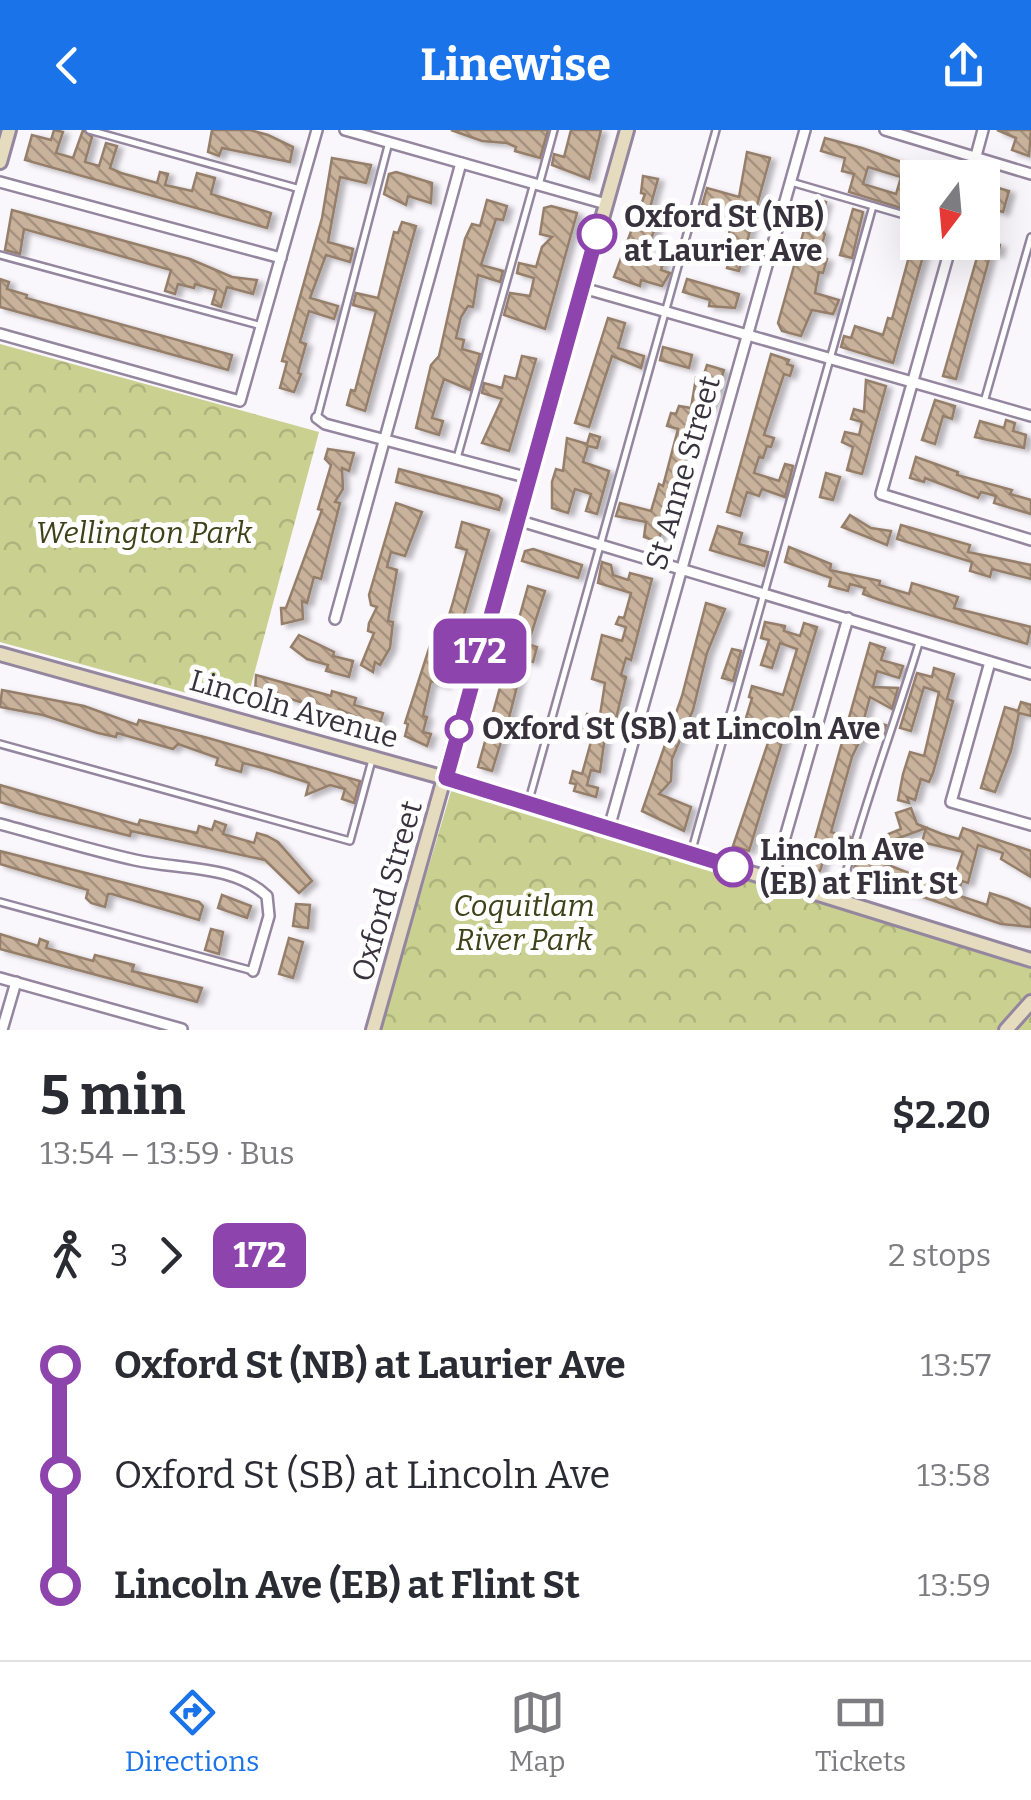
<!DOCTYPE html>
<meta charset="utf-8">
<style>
body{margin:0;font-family:Bitter,serif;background:#f7f7f7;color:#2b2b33;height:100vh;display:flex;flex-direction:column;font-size:38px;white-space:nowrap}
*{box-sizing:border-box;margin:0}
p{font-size:32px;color:#7c7c81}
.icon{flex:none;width:55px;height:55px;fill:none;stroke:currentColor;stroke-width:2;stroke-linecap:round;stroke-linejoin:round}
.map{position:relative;height:900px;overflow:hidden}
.panel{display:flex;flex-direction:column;background:#fff;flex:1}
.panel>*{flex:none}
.badge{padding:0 20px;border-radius:15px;font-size:35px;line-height:65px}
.needle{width:65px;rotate:196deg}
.fabs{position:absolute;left:900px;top:30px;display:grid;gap:20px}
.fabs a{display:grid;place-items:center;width:100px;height:100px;border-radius:0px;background:#fff;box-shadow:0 10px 40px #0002;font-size:50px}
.map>.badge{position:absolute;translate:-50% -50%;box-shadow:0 0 0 5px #fff}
.legs{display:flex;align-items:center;gap:15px;height:110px;padding:0 40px;font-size:32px}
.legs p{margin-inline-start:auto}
.head{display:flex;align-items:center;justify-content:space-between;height:170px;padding:0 40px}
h1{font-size:55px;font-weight:700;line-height:75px}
ul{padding:0 40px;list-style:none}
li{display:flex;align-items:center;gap:35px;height:110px;font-size:38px}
li i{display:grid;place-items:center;width:15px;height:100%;margin:0 12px;background:currentColor}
li i::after{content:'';width:25px;height:25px;margin:-12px;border:8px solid;border-radius:50%;background:#fff}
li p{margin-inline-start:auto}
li:first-child i{background:linear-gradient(#0000 50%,currentColor 0)}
li:last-child i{background:linear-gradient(currentColor 50%,#0000 0)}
header{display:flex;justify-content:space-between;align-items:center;height:130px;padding:0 40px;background:#1a73e8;color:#fff;font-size:45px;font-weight:700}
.dock{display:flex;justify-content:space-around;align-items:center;height:140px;border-top:2px solid #e1e1e2;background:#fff;font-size:28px;color:#7c7c81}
.dock a{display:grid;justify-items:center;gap:5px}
.dock .current{color:#1a73e8}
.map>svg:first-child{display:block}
.park{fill:url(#park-crowns)}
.building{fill:url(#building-back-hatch);stroke:#957f6a;stroke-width:2.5;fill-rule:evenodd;filter:url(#shadow)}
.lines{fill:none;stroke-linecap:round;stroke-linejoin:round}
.lane-casing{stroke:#94869f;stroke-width:10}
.street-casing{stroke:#94869f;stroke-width:14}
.secondary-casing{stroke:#94869f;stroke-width:18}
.lane{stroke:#fff;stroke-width:5}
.street{stroke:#fff;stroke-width:9}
.secondary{stroke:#e5dcbf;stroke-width:12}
.line-1-casing{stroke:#fff;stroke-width:22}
.line-1{stroke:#8e44ad;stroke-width:15}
.stop-1-dot{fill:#fff;stroke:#8e44ad;stroke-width:5}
.labels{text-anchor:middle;stroke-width:10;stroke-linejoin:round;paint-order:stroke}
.stop-label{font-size:30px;font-weight:bold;fill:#38323d;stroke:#fff;text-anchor:start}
.street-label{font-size:30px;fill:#38323d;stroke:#fff}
.park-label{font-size:30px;font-style:italic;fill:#3e4218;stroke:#fff}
</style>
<header><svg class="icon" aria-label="back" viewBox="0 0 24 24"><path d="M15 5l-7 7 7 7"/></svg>Linewise<svg class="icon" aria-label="share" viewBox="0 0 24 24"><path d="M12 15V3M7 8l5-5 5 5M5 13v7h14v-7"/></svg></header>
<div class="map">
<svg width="1031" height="900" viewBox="0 0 1031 900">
<defs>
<pattern id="park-crowns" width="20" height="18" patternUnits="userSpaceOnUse" patternTransform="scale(2.5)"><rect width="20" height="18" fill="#c9d090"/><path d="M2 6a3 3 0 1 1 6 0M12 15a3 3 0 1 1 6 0" fill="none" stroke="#adb37d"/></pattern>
<pattern id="building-back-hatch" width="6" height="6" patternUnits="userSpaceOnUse" patternTransform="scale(2.5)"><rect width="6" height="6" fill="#c9b29b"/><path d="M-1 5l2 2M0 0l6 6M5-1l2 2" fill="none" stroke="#a49180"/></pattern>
<filter id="shadow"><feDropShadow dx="5.5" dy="3" stdDeviation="2.5" flood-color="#0004"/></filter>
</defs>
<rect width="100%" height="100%" fill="#f9f6fc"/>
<g class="park">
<path d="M0,214L319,302L246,574L238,577L0,512Z"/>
<path d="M452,658L1031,839V900H380Z"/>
</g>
<g class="building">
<path d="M54,0L63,2L56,23L73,28L83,0L92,7L85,32L99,36L106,13L117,16L110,38L121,43L157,53L160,42L168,44L165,55L192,61L197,43L215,48L211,64L271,83L267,98L25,30L32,5L51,10Z"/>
<path d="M212,0H250L268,5L293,17L290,32L222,18L219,26L208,22Z"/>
<path d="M451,0H548L540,28L515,21L516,17L507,13L482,11Z"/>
<path d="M571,0H601L589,49L552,35L554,24L564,27Z"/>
<path d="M997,0H1031L1029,26L1012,20L1016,8Z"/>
<path d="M825,8L862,18L947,48H911L901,78L849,62L854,44L842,41L845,28L821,21ZM868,37L901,47L896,64L863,54Z"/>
<path d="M747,22L770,28L739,141L727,138L733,116L728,108L731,95L699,86L707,58L739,67Z"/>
<path d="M332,28L371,35L366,53L340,47L328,112L353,119L350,132L326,125L310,168L338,176L334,189L309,181L300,212L306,214L298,243L301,244L294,262L280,258L287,232L282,231L322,88Z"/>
<path d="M396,42L432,53L431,73L408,66L406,75L384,64L389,44Z"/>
<path d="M643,46L658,49L650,78L662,82L644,125L664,131L661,140L670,143L662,156L641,150L640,156L614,147L645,64L641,63Z"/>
<path d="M995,57L1009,61L1003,82L989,78Z"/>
<path d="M813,68L826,72L819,97L825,104L818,127L827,129L823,143L819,142L815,163L839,170L833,184L812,180L801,206L782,201L778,193Z"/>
<path d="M487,70L507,76L503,90L496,89L481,135L503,141L500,152L478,145L473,177L468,176L461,187L456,208L464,210L462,219L480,224L470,260L444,249L432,288L443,291L439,305L416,298L431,235L439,226L465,109L472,94L480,96Z"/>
<path d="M551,76L577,83L545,199L504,185L510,163L530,166L534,148L517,143L519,133L536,137L542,117L552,107L540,104L544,78Z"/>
<path d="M853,79L863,82L852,128L840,125Z"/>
<path d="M12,80L190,129L232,147L257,150L253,164L227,157L221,177L212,174L216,160L195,154L194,158L178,154L175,164L165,161L171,140L24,99L20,124L5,120Z"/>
<path d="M402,92L416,96L365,281L347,275L351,260L355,261L376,181L353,175L356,163L378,168L394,102L398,103Z"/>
<path d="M982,110L1000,115L998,124L991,122L956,249L943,246Z"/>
<path d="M913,112H927L893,233L841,217L844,206L851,208L855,196L883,205L888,188L892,189Z"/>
<path d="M0,149L9,152L7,159L27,165L26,168L232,225L228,240L0,177Z"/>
<path d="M687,149L739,164L735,178L709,176L710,170L683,162Z"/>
<path d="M608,188L625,193L618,218L644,226L641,238L612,226L589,297L575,293Z"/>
<path d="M663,217L692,225L689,238L660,230Z"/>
<path d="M771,224L789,230L787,234L793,236L790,246L784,244L764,305L774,308L771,317L767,316L763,328L759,327L754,343L779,351L785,334L793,336L785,367L762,359L759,366L747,362L740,386L727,382Z"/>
<path d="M522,226L536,229L509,321L482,313L502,269L482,263L484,253L502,258L505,246L516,249Z"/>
<path d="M707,235L724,240L717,263L708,281L702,279L658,412L644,407L646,392L616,386L620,373L651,381L659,354L663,356L678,299L667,296L671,283L676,284L679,276L691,278L696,248L702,250Z"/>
<path d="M866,250L886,256L862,344L847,340L853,317L842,312L845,302L859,305L862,292L851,289L854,279L864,282Z"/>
<path d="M935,270L955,276L952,289L943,286L935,314L922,310Z"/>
<path d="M1006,290L1015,293L1013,301L1026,305L1024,318L975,307L980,291L1004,298Z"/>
<path d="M590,304L600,307L597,318L588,316L583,332L609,341L597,384L586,381L591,364L575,359L568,383L552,378V352L556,339L563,341L567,308L587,314Z"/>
<path d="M328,319L354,323L349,341L342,338L343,359L335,372L340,373L321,449L314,447L307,473L302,471L303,489L282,494L281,478H286L322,380L318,379L331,335L325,329Z"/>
<path d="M916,327L958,342L957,345L1012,360L1010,364L1031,370V384L994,373L996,366L981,362L978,368L925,348L924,352L910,348Z"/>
<path d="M399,339L498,366L502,369L499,380L396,352Z"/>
<path d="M826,343L840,347L833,370L820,367Z"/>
<path d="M396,373L422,382L405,426L391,422L387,437L397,440L388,491L393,492L390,518L380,535L375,532L373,542L361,535L374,503L368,501L369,493L377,477L371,475L369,465Z"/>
<path d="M850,385L871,398L891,401L887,415L842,397Z"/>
<path d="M462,392L489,400L455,515L447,513L439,542L448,544L445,555L431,551L423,586L427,587L423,602L431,604L427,616L405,606L408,594L405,593L434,503L443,505L453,472L467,420L456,417Z"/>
<path d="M901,395L970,415L968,422L1031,435V449L992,439L990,447L970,441L972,432L897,409Z"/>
<path d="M718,396L742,403L739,414L768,422L764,436L710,420Z"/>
<path d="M789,417L831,434L830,440L880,451L879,455L909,464L912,453L958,467L954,478L1031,497L1027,514L880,470L863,464L865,458L850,454L848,461L829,456L831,448L785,432Z"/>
<path d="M533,419L582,435L578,448L522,431L525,421Z"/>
<path d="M602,432L611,435L613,445L628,450L630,443L652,449L631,530L626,528L621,545L626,547L616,589L600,585L605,553L592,549L602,505L622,511L626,497L616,494L619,487L624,488L631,463L598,453Z"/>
<path d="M528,456L545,461L528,514L537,517L533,532L524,529L509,588L516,590L513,598L506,596L492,641L478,637Z"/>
<path d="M706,473L725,479L707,523L693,580L672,629L671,651L659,664L691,677L684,701L642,681L682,566Z"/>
<path d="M765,492L785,496L784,501L800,506L804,493L817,497L749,721L733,716L771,604L767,602L769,595L746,588L752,568L749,567L752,556L783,565L797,519L780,513L772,538L761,535L769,510L761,508Z"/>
<path d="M299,505L334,522L333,526L353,531L349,547L326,541L328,535L307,529L291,517Z"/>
<path d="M870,513L885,518L881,530L903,536L899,548L877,541L873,557L898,558L892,579L870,567L864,589L886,595L883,605L865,600L852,627L831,702L850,707L843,730L825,725L820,741L807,737Z"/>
<path d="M732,519L741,521L733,551L722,548Z"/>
<path d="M934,538L954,544L947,569L953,571L933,643L929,652L921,649L915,670L907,667L909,673L898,670L903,644L910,622L924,626L939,562L924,557L911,601L900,598L917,543L932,547Z"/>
<path d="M256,545L331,566L332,561L356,568L354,575L383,583L379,597L339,579L338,584L272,563H255Z"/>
<path d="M2,560L84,576L137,595L139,590L208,608L360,651L354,673L342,669L345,659L330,655L306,665L309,653L267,639L243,633L241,642L216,635L218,628L178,614L173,619L117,603L116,607L98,603L43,585L0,577Z"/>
<path d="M1021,572L1031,575V586L1019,583L1011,621L995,662L981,658L1005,577L1018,581Z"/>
<path d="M587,584L601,589L596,603L605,606L600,642L591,640L587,655L598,658L596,667L574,661L576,654L570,653L573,641L582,644L592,608L580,605Z"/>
<path d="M0,655L138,695L140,690L197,703L199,696L212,700L215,691L226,695L223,704L254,713L257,703L267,706L278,712L312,751L299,763L265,730L131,701L130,706L38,683L0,672Z"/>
<path d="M911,678L917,694L942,704L959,709L963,698L1031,721V747L1001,729L1003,723L978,715L968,753L962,751L957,765L987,775L990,763L1008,769L1031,779V797L1001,794L853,743L858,723L939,755L942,748L953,752L963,722L922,712L926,698L888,712L886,705L901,699L896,683Z"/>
<path d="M0,721L199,772L203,776L199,790L112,764H108L105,777L91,773L86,768L88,760L0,734Z"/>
<path d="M222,765L251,776L247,788L218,778Z"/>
<path d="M296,774L310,775L308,798L293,796Z"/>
<path d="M211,799L223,802L219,824L205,820Z"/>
<path d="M0,804L38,816L40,809L48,812L46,818L93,831L95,825L134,835L132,841L202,858L197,872L0,819Z"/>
<path d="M289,808L303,812L293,848L279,844Z"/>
</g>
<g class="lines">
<g class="lane-casing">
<g id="lane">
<path d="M89,0L300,59"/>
<path d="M791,52L918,89"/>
<path d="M539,55L554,0"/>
<path d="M0,125L262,196"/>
<path d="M984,272L1031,107"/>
<path d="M317,288L389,12"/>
<path d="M457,328L534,53"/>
<path d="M0,614L350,711L372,630"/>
<path d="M529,670L716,0"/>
<path d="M691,723L873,76"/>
<path d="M839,769C861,682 893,599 919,513"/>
<path d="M0,772L253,841"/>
</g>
</g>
<g class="street-casing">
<g id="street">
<path d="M345,0L606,74"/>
<path d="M885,0L1031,44"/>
<path d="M970,48L983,0"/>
<path d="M0,52L281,128"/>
<path d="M952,112L881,364L1031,410"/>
<path d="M583,158L1031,286"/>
<path d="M0,204L240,271L317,0"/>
<path d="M317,288L325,294L529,348"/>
<path d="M517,390L1031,544"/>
<path d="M335,489L461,33"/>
<path d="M990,532L951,672L1031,695"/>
<path d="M0,694C45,706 90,720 135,730C179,740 233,734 267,766L269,786L253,841"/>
<path d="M609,698L805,0"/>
<path d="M773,749L848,488"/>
<path d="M0,848L182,899"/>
<path d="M2,900L16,852"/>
</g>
</g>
<g class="secondary-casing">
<g id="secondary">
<path d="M0,32L9,0"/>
<path d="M0,524L445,648L1031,830"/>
<path d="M373,900L627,0"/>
<path d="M1006,900L1031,872"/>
</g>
</g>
<use href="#lane" class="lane"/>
<use href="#street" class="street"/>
<use href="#secondary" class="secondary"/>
</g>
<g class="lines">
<g class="line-1-casing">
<path id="line-1" d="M597,104L446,648L733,737"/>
</g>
<use href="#line-1" class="line-1"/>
</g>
<g class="stop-1-dot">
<circle cx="597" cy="104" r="18"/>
<circle cx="459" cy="599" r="12"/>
<circle cx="733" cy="737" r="18"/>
</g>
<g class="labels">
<g class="stop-label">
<text x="624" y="97">Oxford St (NB)<tspan x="624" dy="34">at Laurier Ave</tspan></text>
<text x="482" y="609">Oxford St (SB) at Lincoln Ave</text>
<text x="760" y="730">Lincoln Ave<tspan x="760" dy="34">(EB) at Flint St</tspan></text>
</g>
<g class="street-label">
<text transform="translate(683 343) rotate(-74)" y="10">St Anne Street</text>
<text transform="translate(294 579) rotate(16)" y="10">Lincoln Avenue</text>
<text transform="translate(387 761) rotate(-74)" y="10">Oxford Street</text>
</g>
<g class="park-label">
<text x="144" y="413">Wellington Park</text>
<text x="524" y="786">Coquitlam<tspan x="524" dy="34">River Park</tspan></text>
</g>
</g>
</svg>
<div class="fabs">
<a><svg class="needle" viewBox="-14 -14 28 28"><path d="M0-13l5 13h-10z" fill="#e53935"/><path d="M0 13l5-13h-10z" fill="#7c7c81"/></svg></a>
</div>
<b class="badge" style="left:480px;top:521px;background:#8e44ad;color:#fff">172</b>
</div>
<section class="panel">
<div class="head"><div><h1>5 min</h1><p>13:54 – 13:59 · Bus</p></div><b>$2.20</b></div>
<div class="legs"><svg class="icon" aria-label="walk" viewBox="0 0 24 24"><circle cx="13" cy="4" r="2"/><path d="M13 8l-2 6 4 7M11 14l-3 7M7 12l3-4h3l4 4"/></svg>3<svg class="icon" aria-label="forward" viewBox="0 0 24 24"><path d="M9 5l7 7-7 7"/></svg><b class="badge" style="background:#8e44ad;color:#fff">172</b><p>2 stops</p></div>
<ul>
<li><i style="color:#8e44ad"></i><b>Oxford St (NB) at Laurier Ave</b><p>13:57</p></li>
<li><i style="color:#8e44ad"></i><span>Oxford St (SB) at Lincoln Ave</span><p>13:58</p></li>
<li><i style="color:#8e44ad"></i><b>Lincoln Ave (EB) at Flint St</b><p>13:59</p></li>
</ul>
</section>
<nav class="dock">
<a class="current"><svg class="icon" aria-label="directions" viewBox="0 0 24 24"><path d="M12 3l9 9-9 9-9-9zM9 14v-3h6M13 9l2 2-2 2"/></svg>Directions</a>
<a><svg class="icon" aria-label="map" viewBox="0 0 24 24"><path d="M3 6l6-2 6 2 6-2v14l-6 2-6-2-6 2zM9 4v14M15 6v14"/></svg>Map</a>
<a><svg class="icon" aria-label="tickets" viewBox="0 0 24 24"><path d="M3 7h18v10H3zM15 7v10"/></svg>Tickets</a>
</nav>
